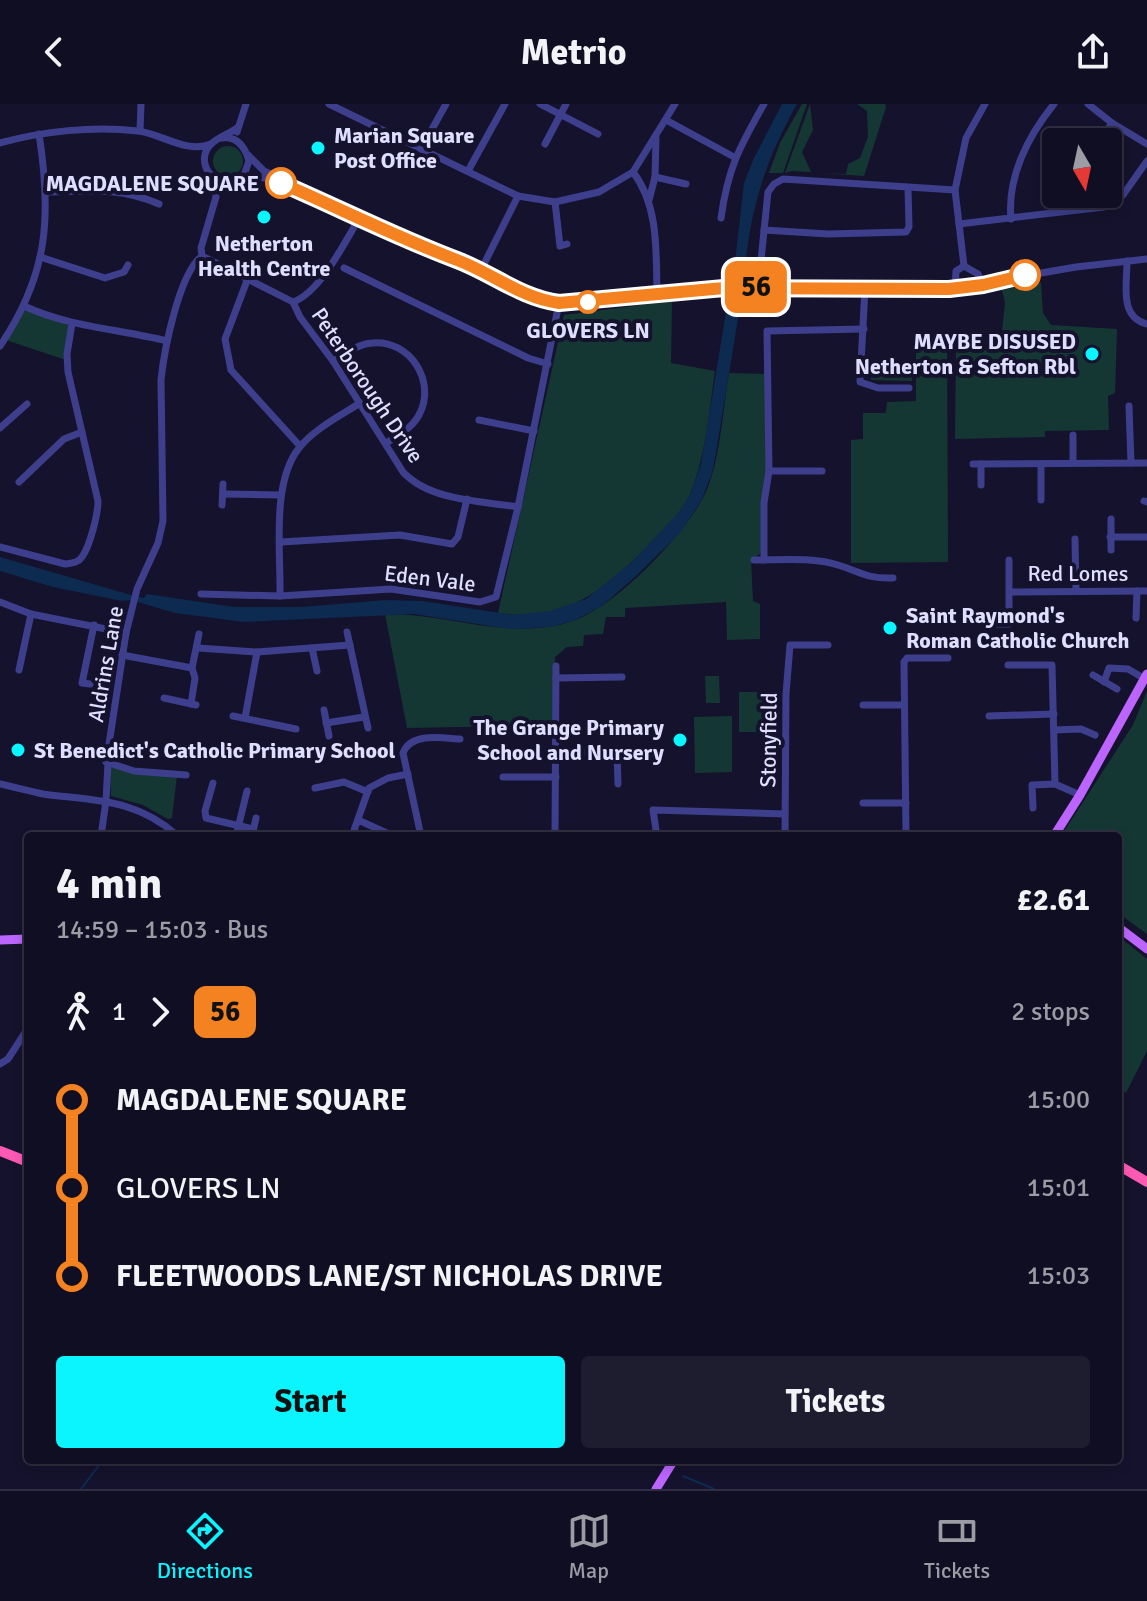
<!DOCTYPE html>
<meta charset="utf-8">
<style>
body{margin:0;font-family:Signika,sans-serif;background:#1e1c2f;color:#f1f3f6;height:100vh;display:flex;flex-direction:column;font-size:30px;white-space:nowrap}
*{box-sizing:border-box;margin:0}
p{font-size:26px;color:#9c9ca5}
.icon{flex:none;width:44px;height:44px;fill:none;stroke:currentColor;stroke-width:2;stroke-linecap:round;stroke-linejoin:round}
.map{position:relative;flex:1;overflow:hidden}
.side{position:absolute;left:24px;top:728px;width:1098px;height:632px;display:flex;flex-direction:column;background:#100e22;border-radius:8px;box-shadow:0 4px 12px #0003,0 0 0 2px #302e40}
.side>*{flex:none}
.badge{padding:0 16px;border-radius:12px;font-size:28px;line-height:52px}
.needle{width:52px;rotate:171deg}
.controls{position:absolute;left:1042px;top:24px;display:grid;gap:16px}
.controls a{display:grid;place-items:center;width:80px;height:80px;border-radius:8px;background:#100e22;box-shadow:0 4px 12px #0003,0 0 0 2px #302e40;font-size:40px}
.map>.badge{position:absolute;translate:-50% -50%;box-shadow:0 0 0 4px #fff}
.legs{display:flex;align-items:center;gap:12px;height:88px;padding:0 32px;font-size:26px}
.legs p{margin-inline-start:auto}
.headline{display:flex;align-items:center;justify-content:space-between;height:136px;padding:0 32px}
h1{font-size:44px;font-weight:700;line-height:60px}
.action{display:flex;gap:16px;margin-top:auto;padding:16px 32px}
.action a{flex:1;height:92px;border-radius:8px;background:#0bf5fe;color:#111;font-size:32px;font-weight:700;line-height:92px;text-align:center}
.action a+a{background:#1e1c2f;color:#f1f3f6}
ul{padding:0 32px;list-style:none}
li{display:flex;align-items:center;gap:28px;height:88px;font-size:30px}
li i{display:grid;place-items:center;width:12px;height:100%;margin:0 10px;background:currentColor}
li i::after{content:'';width:20px;height:20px;margin:-10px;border:6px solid;border-radius:50%;background:#100e22}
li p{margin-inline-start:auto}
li:first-child i{background:linear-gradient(#0000 50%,currentColor 0)}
li:last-child i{background:linear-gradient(currentColor 50%,#0000 0)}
header{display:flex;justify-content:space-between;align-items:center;height:104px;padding:0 32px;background:#100e22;font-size:36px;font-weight:700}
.tab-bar{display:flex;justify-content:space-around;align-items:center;height:112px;border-top:2px solid #302e40;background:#100e22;font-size:22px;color:#9c9ca5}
.tab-bar a{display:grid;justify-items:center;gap:4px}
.tab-bar .on{color:#0bf5fe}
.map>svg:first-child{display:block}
.green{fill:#153734}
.water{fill:#0d2a50}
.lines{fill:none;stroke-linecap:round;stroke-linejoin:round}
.stream{stroke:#0d2a50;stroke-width:2}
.minor{stroke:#3d3f8c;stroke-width:7}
.major{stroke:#bc65fe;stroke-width:9}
.highway{stroke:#fe59b3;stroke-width:10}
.line-1-casing{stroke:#fff;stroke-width:18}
.line-1{stroke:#f58220;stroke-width:12}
.poi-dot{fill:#0bf5fe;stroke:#15122d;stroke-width:3}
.stop-1-dot{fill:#fff;stroke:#f58220;stroke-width:4}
.labels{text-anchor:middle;stroke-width:8;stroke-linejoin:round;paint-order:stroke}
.poi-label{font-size:22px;font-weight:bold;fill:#e0deff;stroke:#15122d;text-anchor:start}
.stop-label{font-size:22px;font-weight:bold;fill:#e0deff;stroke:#15122d;text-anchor:end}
.street-label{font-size:22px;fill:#e0deff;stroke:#15122d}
</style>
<header><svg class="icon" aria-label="back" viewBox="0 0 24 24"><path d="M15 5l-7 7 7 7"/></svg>Metrio<svg class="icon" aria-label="share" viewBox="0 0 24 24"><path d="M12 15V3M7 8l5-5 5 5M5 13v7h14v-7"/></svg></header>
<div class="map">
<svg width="1147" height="1385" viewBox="0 0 1147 1385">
<rect width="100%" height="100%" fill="#15122d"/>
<g class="green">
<path d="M802,0H807L783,69H769L780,39Z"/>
<path d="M810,0L813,26L802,48L811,68L791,67L785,69Z"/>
<path d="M857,0H885L886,3L864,72L820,69L846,70L848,60L860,54L868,33L867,7Z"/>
<circle cx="228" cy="57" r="15"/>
<path d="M1041,178L1043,209L1051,221L1117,225L1115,289L1108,292L1109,326L1045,327V333L955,335L956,245L1000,246L1005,199L1002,186Z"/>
<path d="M672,197L671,259L715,267C709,308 706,350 691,388C682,409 664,425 649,441C604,486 566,519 498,509L564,211Z"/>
<path d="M24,204L69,221L66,256L6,236Z"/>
<path d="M916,229L947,230L948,458L851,459V336L863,335V309H886L887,298L916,297Z"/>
<path d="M870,263L911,264L912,277L871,276Z"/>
<path d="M729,269L765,270L767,368L761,449L751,456L753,497L760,500V535L727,536L726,498L625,504V513H606L603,530L584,531L583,542L567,543L555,553L554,621L407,624L385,510C436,509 485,528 536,524C554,523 572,519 588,510C626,491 693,422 708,383C721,348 723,306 729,269Z"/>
<path d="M705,572H719L720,599H706Z"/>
<path d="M1147,587V830L1118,809V732H1061L1133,621Z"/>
<rect x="739" y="588" width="23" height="40"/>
<path d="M732,612V668L695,669L694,613Z"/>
<path d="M110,663L177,671L172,714L168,715L143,701L111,692Z"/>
<path d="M1118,832L1147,855V947L1126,989L1118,983Z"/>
</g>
<path class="water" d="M782,0H797C764,59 751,104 744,170L739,190L741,196L716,349L712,369L702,395L680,429L635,473L602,502L573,517L550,523L510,525L414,510L244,518L175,509L131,496L122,497L53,483L0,467V453L131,491L144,494L147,490L234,503H301L386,496L423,497L513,511L550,507L586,495L632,458L679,408L690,391L701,360L728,196L731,192L744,79L754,54Z"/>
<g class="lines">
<g class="stream">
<path d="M683,1372L714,1385"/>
<path d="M81,1385L103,1356"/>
</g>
<g class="minor">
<path d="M329,0L518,92L555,98L599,88L633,68L675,0"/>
<path d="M540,0L598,30"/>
<path d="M1088,0L1112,19L1147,40"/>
<path d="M666,16L734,53"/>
<path d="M140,27L141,0"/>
<path d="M237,28L246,0"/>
<path d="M222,34C237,32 245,43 249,57L244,71C221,91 192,62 210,41C217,33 229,30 237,24"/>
<path d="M1099,38L1112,19"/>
<path d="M0,39C43,27 93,22 138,27C162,30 187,50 211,40"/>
<path d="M545,40L566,0"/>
<path d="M421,45L446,0"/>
<path d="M248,51L264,67L276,72"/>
<path d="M468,67L505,0"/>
<path d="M633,68C659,102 656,148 657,190"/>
<path d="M244,71L271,75C333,101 395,131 457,156C491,170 521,194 559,199L724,184L949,185L1076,163L1147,155"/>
<path d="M655,73L686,80"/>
<path d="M47,88C88,87 120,83 159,100"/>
<path d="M649,96L655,73L656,34"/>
<path d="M555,98L560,142L567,140"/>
<path d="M721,114C728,64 739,44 764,0"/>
<path d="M1011,115C1007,73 1028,32 1054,0"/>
<path d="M959,120L1104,103L1123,91L1147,57"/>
<path d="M764,126L828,130L906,128L909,123L908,84"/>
<path d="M202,152L293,198L300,213L333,257L403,368C430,397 481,397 518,403"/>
<path d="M40,153L105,174L124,168L128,161"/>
<path d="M761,156L768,88L774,80L783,75L955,86"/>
<path d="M1127,157C1127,181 1119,213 1147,220"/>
<path d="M964,162L955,86L966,34L985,0"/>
<path d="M344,164L528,254L548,260"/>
<path d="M480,168L518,92"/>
<path d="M248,174L225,235L231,266L300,342"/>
<path d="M865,184L860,278L878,284H909"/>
<path d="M955,185L956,167L964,162L978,170L983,181"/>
<path d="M293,198C321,188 345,137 360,113"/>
<path d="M24,202C69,223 119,225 167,237"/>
<path d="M0,242C48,171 52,113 39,30"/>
<path d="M333,257C345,250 358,240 372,239C410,235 437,278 419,311C412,324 398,332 386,339"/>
<path d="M1129,302L1131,359"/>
<path d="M479,316L534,327"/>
<path d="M0,324L27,300"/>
<path d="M1073,331V359"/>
<path d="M973,360L1147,359"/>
<path d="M981,360V381"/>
<path d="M769,367H822"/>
<path d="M19,378L64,335L82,328"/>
<path d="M223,390L281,391"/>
<path d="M1041,396V360"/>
<path d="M1144,397L1147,398"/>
<path d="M222,401L223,380"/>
<path d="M1110,433H1147"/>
<path d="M1075,435L1076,487"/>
<path d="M281,438L400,431L452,440L458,433L467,395"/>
<path d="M0,443L65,460C72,459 78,459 82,453C90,442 98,410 98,397L68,268L67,250L72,220"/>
<path d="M1111,446V415"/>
<path d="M754,456C780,456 813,453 838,461C861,468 866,475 893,474"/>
<path d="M764,456V399L769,367L767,227L864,225"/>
<path d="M1010,488L1147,487"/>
<path d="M201,490L280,492L391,485L480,498L496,493L518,403L559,199"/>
<path d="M280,492C281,449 271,379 299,344C314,325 340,312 360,299"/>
<path d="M0,498L31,510L126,529"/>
<path d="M1136,514L1137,487"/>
<path d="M994,520H1009V456"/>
<path d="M347,528L368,624"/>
<path d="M198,544L257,548L350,541"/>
<path d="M312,544L317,567"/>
<path d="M122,551L192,564"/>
<path d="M1008,561H1052L1055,680L1080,691"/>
<path d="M19,566L31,510"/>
<path d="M1093,571L1117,585"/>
<path d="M556,574L622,573"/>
<path d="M1104,578L1109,564L1128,565L1145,575"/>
<path d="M90,580L82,579L94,521"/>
<path d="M164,594L196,601"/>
<path d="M191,600L195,574L192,564L199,530"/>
<path d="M863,601H904"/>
<path d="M324,606L329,632"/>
<path d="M233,612L296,625"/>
<path d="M989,612L1054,610"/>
<path d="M245,614L257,548"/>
<path d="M326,619L364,613"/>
<path d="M1054,626L1081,625L1095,631"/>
<path d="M556,648L617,649L618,680"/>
<path d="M106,658L134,667L186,671"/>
<path d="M503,673H556"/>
<path d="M213,679L205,707L206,714L253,725"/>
<path d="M0,680C14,683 28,687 43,690C95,697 135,694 178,732"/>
<path d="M315,684L344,678L368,688"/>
<path d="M863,699H906"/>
<path d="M1033,704L1032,681L1055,680"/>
<path d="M358,716L389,730"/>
<path d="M656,726L653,706L785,710"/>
<path d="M101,732L106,697L109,640L126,529L137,485L158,439L163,417L161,276C164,247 179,169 202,152L201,144L216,93L213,73"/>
<path d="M236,732L247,687"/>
<path d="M252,732L256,714"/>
<path d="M352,732L369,684L388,674L408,670"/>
<path d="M421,732L403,649C411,628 442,634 460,635"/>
<path d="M555,732L556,562"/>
<path d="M785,732L786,590L790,541H828"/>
<path d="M906,732L904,558L907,554H948"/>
<path d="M0,960L8,955L28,924"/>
</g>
<g class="major">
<path d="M1054,732L1080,691L1147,570"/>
<path d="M1118,823L1147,845"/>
<path d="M0,836L28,835"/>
<path d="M656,1385L674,1356"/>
</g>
<g class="highway">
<path d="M0,1047L28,1058"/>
<path d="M1118,1061L1147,1078"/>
</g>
</g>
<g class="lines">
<g class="line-1-casing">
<path id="line-1" d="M281,79C339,104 398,134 457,156C492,169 521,194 559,199L724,184L949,185L983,181L1025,171"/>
</g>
<use href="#line-1" class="line-1"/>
</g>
<g class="poi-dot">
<circle cx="318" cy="44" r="8"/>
<circle cx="264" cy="113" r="8"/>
<circle cx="1092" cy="250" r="8"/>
<circle cx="890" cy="524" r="8"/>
<circle cx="680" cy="636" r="8"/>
<circle cx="18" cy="646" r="8"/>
</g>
<g class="stop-1-dot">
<circle cx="281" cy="79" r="14"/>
<circle cx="1025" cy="171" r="14"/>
<circle cx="588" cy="198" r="10"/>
</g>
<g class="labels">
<g class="poi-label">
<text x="334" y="39">Marian Square<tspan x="334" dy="25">Post Office</tspan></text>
<text x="264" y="147" text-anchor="middle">Netherton<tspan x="264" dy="25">Health Centre</tspan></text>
<text x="1076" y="245" text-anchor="end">MAYBE DISUSED<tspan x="1076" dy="25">Netherton &amp; Sefton Rbl</tspan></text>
<text x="906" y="519">Saint Raymond's<tspan x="906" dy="25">Roman Catholic Church</tspan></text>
<text x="664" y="631" text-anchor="end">The Grange Primary<tspan x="664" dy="25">School and Nursery</tspan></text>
<text x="34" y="654">St Benedict's Catholic Primary School</text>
</g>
<g class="stop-label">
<text x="259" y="87">MAGDALENE SQUARE</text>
<text x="588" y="234" text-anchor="middle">GLOVERS LN</text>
</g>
<g class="street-label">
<text transform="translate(368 281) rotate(56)" y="8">Peterborough Drive</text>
<text x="1078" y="477">Red Lomes</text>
<text transform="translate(430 474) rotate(7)" y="8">Eden Vale</text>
<text transform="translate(105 560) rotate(-80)" y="8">Aldrins Lane</text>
<text transform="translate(768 636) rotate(-89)" y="8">Stonyfield</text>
</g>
</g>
</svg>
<div class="controls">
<a><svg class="needle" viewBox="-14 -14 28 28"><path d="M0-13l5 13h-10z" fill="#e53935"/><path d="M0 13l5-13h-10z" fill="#9c9ca5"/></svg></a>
</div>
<b class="badge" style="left:756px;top:183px;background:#f58220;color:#111">56</b>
<section class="side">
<div class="headline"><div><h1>4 min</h1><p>14:59 – 15:03 · Bus</p></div><b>£2.61</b></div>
<div class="legs"><svg class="icon" aria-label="walk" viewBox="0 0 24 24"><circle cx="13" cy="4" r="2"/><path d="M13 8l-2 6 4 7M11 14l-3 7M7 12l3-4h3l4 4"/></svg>1<svg class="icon" aria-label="forward" viewBox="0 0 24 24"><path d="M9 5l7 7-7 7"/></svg><b class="badge" style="background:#f58220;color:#111">56</b><p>2 stops</p></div>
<ul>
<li><i style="color:#f58220"></i><b>MAGDALENE SQUARE</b><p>15:00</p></li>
<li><i style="color:#f58220"></i><span>GLOVERS LN</span><p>15:01</p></li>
<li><i style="color:#f58220"></i><b>FLEETWOODS LANE/ST NICHOLAS DRIVE</b><p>15:03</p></li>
</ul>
<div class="action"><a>Start</a><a>Tickets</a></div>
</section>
</div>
<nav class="tab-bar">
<a class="on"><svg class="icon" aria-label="directions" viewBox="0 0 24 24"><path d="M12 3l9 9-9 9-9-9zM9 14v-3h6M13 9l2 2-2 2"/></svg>Directions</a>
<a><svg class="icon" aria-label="map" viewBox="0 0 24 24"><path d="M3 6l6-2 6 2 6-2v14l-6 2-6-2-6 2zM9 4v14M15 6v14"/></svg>Map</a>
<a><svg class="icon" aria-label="tickets" viewBox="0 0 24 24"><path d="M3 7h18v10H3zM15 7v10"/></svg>Tickets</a>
</nav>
